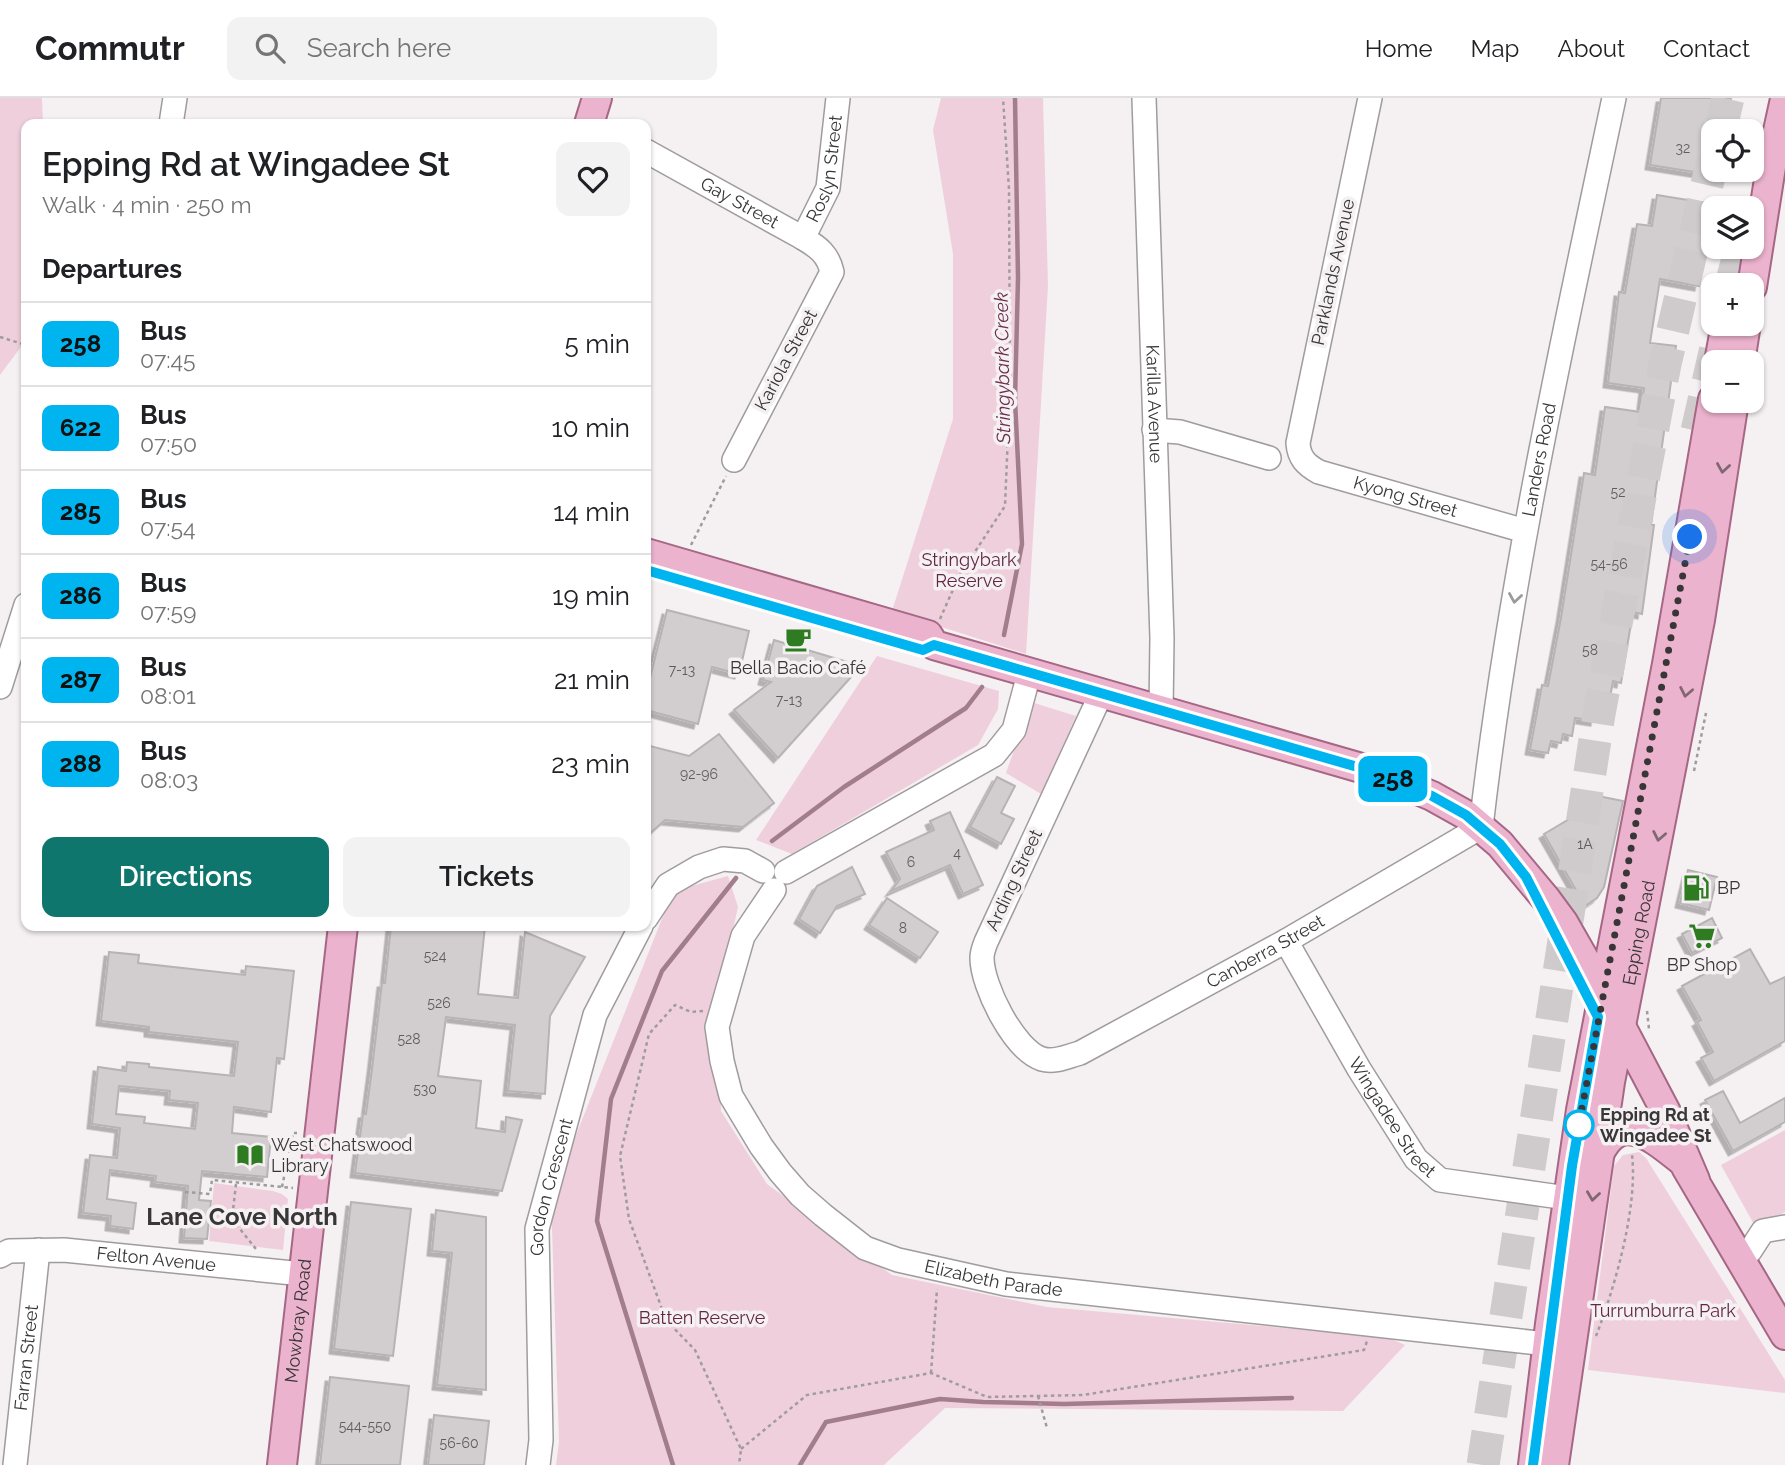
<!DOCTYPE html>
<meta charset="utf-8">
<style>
body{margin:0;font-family:Raleway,sans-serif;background:#f2f2f2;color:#202124;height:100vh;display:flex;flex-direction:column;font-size:26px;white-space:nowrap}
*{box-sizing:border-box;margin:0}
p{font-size:23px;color:#757577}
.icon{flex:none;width:38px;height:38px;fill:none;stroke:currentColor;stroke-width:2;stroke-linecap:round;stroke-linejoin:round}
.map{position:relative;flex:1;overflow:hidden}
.panel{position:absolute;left:21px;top:21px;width:630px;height:812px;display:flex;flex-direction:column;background:#fff;border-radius:14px;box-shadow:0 2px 5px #0004}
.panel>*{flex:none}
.badge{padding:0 14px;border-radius:10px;font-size:24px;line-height:46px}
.fabs{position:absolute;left:1701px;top:21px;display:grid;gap:14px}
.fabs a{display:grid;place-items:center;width:63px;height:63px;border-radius:14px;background:#fff;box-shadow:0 2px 5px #0004;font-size:35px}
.you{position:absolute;width:35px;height:35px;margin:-18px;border:5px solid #fff;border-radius:50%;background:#1a73e8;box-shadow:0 0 0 10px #1a73e833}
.map>.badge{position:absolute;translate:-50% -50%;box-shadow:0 0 0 4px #fff}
h2{padding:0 21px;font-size:26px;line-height:63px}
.round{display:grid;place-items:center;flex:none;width:74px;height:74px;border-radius:14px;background:#f2f2f2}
.headline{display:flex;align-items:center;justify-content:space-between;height:119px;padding:0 21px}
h1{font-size:33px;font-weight:600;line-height:52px}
.cta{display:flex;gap:14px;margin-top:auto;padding:14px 21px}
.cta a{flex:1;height:80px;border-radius:14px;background:#0f766e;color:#fff;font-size:28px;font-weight:600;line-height:80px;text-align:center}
.cta a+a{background:#f2f2f2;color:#202124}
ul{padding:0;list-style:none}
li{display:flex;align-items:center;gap:21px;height:84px;padding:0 21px;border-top:2px solid #e0e0e0}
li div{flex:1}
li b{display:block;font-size:26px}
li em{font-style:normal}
li .badge{min-width:77px;font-weight:700;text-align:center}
header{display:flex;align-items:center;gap:42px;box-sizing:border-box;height:98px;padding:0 35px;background:#fff;border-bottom:2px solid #e0e0e0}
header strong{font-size:33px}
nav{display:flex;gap:38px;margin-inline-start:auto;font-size:24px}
.search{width:490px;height:63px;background:#f2f2f2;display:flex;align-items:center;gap:18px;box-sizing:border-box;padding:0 24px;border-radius:14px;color:#757577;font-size:26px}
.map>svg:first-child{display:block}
.green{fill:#f0cfdd}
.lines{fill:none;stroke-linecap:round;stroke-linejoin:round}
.stream{stroke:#a27e8d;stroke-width:4.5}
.building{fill:#d2cdcf;stroke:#b7b3b5;stroke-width:2;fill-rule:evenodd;filter:url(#shadow)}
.highway-tunnel{stroke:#cfcbcd;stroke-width:33;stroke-dasharray:33 17;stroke-linecap:butt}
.minor-casing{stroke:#a09c9d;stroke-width:26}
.major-casing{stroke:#a56784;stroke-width:32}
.path{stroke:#9f9c9d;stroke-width:2.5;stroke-dasharray:3.5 3.5;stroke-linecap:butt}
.minor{stroke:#fff;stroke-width:23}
.major{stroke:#ecb3ce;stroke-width:28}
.oneway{stroke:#806873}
.oneway2{stroke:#9c9a9b}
.line-casing{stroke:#fff;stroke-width:16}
.line{stroke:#00b5ef;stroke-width:10}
.walk{stroke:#383637;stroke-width:7;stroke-dasharray:0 12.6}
.stop-dot{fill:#fff;stroke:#00b5ef;stroke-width:3.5}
.labels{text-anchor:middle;stroke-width:7;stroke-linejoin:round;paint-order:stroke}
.number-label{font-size:14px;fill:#5e5c5d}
.street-label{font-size:18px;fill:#383637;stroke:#f5f0f2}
.park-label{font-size:18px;fill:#632746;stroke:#f5f0f2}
.poi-label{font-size:18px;fill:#383637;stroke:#f5f0f2}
.stop-label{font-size:18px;font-weight:bold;fill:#383637;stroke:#f5f0f2;text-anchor:start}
.water-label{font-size:19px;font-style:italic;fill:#6b2e4d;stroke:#f5f0f2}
.district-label{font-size:24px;font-weight:bold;fill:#383637;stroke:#f5f0f2}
</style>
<header>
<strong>Commutr</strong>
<div class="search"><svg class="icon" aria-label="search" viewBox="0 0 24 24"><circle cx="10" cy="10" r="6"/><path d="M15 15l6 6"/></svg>Search here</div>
<nav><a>Home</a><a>Map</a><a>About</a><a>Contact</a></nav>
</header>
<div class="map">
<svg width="1785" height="1367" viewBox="0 0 1785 1367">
<defs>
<filter id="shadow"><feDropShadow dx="-4.5" dy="4.5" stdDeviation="0" flood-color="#0004"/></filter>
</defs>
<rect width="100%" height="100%" fill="#f5f0f2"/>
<g class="green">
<path d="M0,0H42L43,26H26V242L0,277Z"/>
<path d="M941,0H1043L1048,188L1026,556L892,513L953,321V156L933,32Z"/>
<path d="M877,558L999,593L998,611L978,647L792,756L756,742Z"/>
<path d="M1031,604L1076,618L1041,696L1006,675Z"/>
<path d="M728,778L738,809L718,898L721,1013L767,1086L892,1177L1047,1209L1387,1239L1405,1247L1343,1313L945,1310L884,1367H556L559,1344L551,1100L673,793Z"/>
<path d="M1785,1032V1114L1756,1130L1721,1067Z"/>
<path d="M1639,1054L1646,1060L1785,1282V1295L1588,1272L1614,1068L1623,1057Z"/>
<path d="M214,1085L273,1093L282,1096L288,1101L283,1152L209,1143Z"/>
</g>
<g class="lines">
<g class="stream">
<path d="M1004,537L1022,446L1015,302L1018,180L1015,0"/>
<path d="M772,743L844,689L966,610L982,589"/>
<path d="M673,1367L597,1123L611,1001L662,873L736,780"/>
<path d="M800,1367L826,1324L940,1301L983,1304L1064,1306L1292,1300"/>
</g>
</g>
<g class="building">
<path d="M1661,0H1731L1726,33H1713V77L1650,67Z"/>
<path d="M1657,97L1713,106L1699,188L1660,181L1650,245L1676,248L1651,427H1654L1642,516L1633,514L1621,585L1613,583L1608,611L1597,609L1595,623L1575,620L1572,638L1563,636L1561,645L1551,643L1548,655L1530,652L1542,587L1548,588L1561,520L1584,375L1595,377L1605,309L1641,314L1644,290L1608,285L1619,194L1625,195L1637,126L1652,128Z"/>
<path d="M667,512L749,533L739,576L712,569L698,626L646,612V596Z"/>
<path d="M774,542L861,568L778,660L734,612L771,584L763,582Z"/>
<path d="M719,636L774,705L743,729L665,722L646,739V647L689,658Z"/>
<path d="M997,679L1015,688L1001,715L1014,721L1001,746L970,729Z"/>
<path d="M1593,697L1623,703L1604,789L1597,800L1585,808L1544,736L1591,708Z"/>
<path d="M950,714L983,787L963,796L950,767L891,793L900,781L886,754L934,732L930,723Z"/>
<path d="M852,769L865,796L837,808L820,835L799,821L817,788Z"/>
<path d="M1688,772L1717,779L1709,812L1680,805Z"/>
<path d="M887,800L938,834L920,860L869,827Z"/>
<path d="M1712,820L1722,840L1692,855L1682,836Z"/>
<path d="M391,828H485L478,896L518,900L525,834L585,859L550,918L545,996L508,993L515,927L446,919L438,978L481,983L476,1030L505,1034L506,1019L522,1022L502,1093L355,1075L363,1016H366L372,971L382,885H385Z"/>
<path d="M1750,851L1770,886L1785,879V943L1714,983L1701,960L1713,954L1697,924L1701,922L1682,888Z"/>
<path d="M109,854L139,857L138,865L245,877L246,868L294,873L284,961L277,960L271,1014L234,1009L232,1035L271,1039L267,1079L202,1073L199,1102L211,1103L207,1141L184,1140L188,1088L155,1084L156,1078L110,1072L107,1101L136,1105L133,1131L110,1128L111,1118L83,1115L90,1057L117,1060L120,1030L92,1026L98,969L126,973L127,964L149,966V969L234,978L238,944L149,934V929L101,923ZM119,988L170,993L169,1002L198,1005L195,1031L144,1025L145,1019L116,1016Z"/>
<path d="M1723,993L1740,1025L1785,1000V1024L1733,1053L1705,1002Z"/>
<path d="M351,1104L411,1111L393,1258L334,1251Z"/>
<path d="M436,1112L486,1119V1292L437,1287L452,1155L432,1153Z"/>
<path d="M330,1279L409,1288L400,1367H320Z"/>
<path d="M434,1317L489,1323L484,1367H428Z"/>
</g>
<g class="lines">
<g class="highway-tunnel">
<path d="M1720,33L1728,0"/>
<path d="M1731,187L1741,149"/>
<path d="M1697,333L1720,232"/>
<path d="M1483,1367L1599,616L1665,266L1713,61"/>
</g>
<g class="minor-casing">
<g id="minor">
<path id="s1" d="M1144,0L1162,540L1161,613"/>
<path id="s2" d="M1370,0L1298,345C1299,360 1306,367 1319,374L1525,433"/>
<path d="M171,26L175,0"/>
<path id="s3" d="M646,53L803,140C818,149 828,156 832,174L734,362"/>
<path id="s4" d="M803,140L828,90L838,0"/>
<path d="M1154,332L1180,334L1269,360"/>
<path d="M0,589L26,507"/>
<path id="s5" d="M1101,596L986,844C984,849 982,855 982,860C982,888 1014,952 1042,961C1055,965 1068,958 1080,955L1286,843L1481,729C1509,483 1563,241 1614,0"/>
<path d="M786,774L994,657L1014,632L1029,576"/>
<path id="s6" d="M774,792L743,838L717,929L722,963L731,998L761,1048L780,1074L800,1097L823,1117L865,1150L898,1162L1006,1186L1547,1246"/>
<path d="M646,820L668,787L699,769L723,761L745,763L763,773"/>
<path id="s7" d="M1286,843L1359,971L1416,1061L1440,1082L1567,1100"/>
<path id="s8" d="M0,1158L9,1153L64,1152L303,1176"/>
<path d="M1740,1160L1750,1153L1763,1133L1785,1129"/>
<path id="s9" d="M15,1367L38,1152"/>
<path id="s10" d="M538,1367L541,1342L537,1131L595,917L641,828"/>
</g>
</g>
<g class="major-casing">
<g id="major">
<path d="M589,26L597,0"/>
<path d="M1752,189L1773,56L1785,1"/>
<path d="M1719,264L1726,226"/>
<path d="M1740,264L1746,226"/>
<path d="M646,455L928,537L934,547L1375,674L1432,698L1466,717L1500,746L1546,801L1563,824L1603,894L1666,1014L1695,1082"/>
<path d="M1599,1056C1621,1011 1653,1040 1681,1062"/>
<path d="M1686,1069L1785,1237"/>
<path id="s11" d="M282,1367L343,828"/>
<path d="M1533,1367L1550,1226L1581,1012L1667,566L1713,301"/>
<path id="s12" d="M1554,1367L1610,984L1700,522L1734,303"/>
</g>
</g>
<g class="path">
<path d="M0,239L26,247"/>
<path d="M691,447L726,378"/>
<path d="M940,521L959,478L1005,408L1010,289L1009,91L1003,0"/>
<path d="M1694,673L1706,615"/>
<path d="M703,913L691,914L675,907L649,936L620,1058L629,1121L666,1222L695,1252L741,1351L739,1367"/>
<path d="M1647,913L1649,931"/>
<path d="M236,1086L232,1121L256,1151"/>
<path d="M282,1089L293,1035H297"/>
<path d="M185,1094L210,1096L212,1082L293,1090"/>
<path d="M1596,1238C1615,1189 1638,1109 1632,1057"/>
<path d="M931,1275L937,1191"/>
<path d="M1038,1298L1047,1330"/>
<path d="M741,1351L807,1297L931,1275L987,1299L1083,1297L1364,1252L1367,1243"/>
</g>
<use href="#minor" class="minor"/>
<use href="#major" class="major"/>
</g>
<defs><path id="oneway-chevron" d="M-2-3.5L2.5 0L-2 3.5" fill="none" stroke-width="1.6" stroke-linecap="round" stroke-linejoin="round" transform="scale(1.75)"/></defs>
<g class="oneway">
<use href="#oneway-chevron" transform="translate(1723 370) rotate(99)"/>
<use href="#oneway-chevron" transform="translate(1686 594) rotate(101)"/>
<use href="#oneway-chevron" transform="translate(1659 738) rotate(101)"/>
<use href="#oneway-chevron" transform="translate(1593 1098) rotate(98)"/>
</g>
<use class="oneway2" href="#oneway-chevron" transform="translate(1515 500) rotate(99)"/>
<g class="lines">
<g class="line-casing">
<path id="line" d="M646,472L923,552L934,547L1375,674L1432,698L1466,717L1500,746L1526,779L1598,919L1572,1068L1533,1367"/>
</g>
<use href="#line" class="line"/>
<path class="walk" d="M1579,1027L1578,1031L1690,439"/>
</g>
<defs>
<g id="cafe-bare" transform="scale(2.1)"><path d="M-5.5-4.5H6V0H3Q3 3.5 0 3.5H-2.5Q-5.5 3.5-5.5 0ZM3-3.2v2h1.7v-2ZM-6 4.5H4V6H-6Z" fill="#2f7b22" stroke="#f5f0f2" stroke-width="2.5" paint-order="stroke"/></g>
<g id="fuel-bare" transform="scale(2.1)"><path d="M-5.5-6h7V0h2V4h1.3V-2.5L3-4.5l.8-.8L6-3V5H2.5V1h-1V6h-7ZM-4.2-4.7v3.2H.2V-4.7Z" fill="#2f7b22" stroke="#f5f0f2" stroke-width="2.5" paint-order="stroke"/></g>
<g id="supermarket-bare" transform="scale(2.1)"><path d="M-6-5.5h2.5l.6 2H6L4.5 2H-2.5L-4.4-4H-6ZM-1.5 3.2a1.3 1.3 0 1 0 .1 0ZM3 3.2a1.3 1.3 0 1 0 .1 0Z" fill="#2f7b22" stroke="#f5f0f2" stroke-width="2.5" paint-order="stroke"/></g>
<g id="library-bare" transform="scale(2.1)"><path d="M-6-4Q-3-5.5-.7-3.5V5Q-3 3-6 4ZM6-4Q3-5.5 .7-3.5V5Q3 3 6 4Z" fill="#2f7b22" stroke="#f5f0f2" stroke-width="2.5" paint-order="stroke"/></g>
</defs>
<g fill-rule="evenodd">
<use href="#cafe-bare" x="798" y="541"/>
<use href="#fuel-bare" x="1696" y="790"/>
<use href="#supermarket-bare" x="1702" y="838"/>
<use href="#library-bare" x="250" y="1057"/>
</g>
<circle class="stop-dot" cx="1579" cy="1027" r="14"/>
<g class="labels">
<g class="number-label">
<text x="1683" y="55">32</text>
<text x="1618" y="399">52</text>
<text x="1609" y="471">54-56</text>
<text x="1590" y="557">58</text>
<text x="682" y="577">7-13</text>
<text x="789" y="607">7-13</text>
<text x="699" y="681">92-96</text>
<text x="1585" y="751">1A</text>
<text x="957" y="760">4</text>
<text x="911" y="769">6</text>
<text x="903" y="835">8</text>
<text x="435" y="863">524</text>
<text x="439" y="910">526</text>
<text x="409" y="946">528</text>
<text x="425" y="996">530</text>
<text x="365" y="1333">544-550</text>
<text x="459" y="1350">56-60</text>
</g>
<g class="street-label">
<text dy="6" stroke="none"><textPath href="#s4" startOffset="74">Roslyn Street</textPath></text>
<text dy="6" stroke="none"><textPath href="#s3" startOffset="107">Gay Street</textPath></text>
<text transform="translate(1333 174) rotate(-78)" y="6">Parklands Avenue</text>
<text transform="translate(786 262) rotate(-62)" y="6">Kariola Street</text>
<text dy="6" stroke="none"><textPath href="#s1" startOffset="306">Karilla Avenue</textPath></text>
<text dy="6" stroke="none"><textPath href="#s5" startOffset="1283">Landers Road</textPath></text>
<text dy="6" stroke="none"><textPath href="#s2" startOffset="480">Kyong Street</textPath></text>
<text transform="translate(1014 782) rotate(-65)" y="6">Arding Street</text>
<text dy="6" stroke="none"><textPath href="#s12" startOffset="539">Epping Road</textPath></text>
<text dy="6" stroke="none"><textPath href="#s5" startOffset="662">Canberra Street</textPath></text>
<text dy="6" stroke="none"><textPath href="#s7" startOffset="206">Wingadee Street</textPath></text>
<text dy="6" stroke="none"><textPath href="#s10" startOffset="280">Gordon Crescent</textPath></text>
<text dy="6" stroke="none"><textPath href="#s8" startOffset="158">Felton Avenue</textPath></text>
<text dy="6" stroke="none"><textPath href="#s6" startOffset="558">Elizabeth Parade</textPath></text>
<text dy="6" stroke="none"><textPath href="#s11" startOffset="145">Mowbray Road</textPath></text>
<text dy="6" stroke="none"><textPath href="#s9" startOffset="108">Farran Street</textPath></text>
</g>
<g class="park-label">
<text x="969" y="468">Stringybark<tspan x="969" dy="21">Reserve</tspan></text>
<text x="1663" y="1219">Turrumburra Park</text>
<text x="702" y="1226">Batten Reserve</text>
</g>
<g class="poi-label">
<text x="798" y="576">Bella Bacio Café</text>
<text x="1717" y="796" text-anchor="start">BP</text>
<text x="1702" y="873">BP Shop</text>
<text x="271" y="1053" text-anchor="start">West Chatswood<tspan x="271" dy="21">Library</tspan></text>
</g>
<g class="stop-label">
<text x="1600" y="1023">Epping Rd at<tspan x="1600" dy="21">Wingadee St</tspan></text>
</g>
<g class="water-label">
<text transform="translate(1002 270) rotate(-91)" y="7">Stringybark Creek</text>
</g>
<g class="district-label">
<text x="242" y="1127">Lane Cove North</text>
</g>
</g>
</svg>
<div class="fabs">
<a><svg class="icon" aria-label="locate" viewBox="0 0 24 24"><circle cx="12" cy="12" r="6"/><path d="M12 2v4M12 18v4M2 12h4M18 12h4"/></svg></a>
<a><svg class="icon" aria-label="layers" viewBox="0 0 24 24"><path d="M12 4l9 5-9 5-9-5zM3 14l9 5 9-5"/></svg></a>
<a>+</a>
<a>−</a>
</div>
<div class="you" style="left:1690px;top:439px"></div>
<b class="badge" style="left:1393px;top:681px;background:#00b5ef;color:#111">258</b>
<section class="panel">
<div class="headline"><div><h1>Epping Rd at Wingadee St</h1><p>Walk · 4 min · 250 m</p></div><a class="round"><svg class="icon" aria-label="heart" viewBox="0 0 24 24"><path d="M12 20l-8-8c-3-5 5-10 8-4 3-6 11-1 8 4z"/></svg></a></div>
<h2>Departures</h2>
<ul>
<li><span class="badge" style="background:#00b5ef;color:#111">258</span><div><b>Bus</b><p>07:45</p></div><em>5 min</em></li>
<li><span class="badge" style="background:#00b5ef;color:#111">622</span><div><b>Bus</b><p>07:50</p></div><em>10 min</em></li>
<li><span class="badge" style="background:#00b5ef;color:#111">285</span><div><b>Bus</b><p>07:54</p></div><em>14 min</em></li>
<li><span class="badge" style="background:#00b5ef;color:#111">286</span><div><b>Bus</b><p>07:59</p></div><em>19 min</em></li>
<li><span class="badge" style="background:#00b5ef;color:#111">287</span><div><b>Bus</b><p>08:01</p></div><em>21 min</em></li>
<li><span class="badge" style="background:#00b5ef;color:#111">288</span><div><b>Bus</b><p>08:03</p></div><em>23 min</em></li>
</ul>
<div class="cta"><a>Directions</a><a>Tickets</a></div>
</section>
</div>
